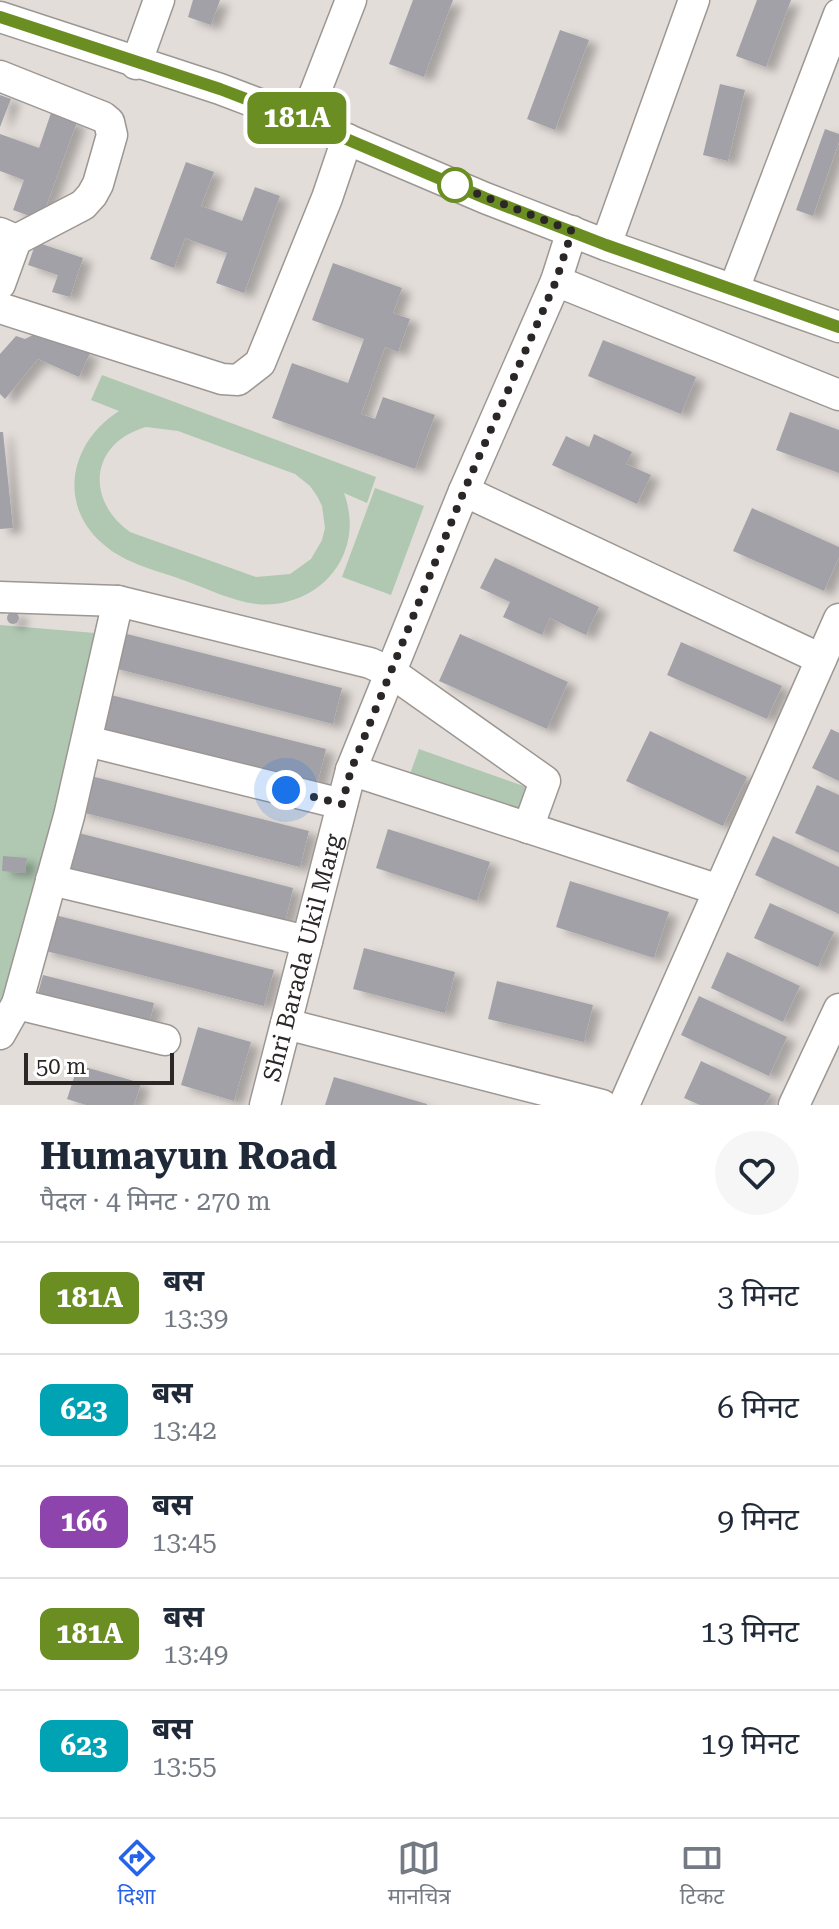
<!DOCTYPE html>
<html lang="hi">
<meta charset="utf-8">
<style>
body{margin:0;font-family:"Roboto Serif","Noto Sans Devanagari",serif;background:#f6f6f7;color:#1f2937;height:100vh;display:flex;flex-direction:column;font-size:30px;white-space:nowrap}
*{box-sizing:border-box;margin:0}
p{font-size:26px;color:#747a83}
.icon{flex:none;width:44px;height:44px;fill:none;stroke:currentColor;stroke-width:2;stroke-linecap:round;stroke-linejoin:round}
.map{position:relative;height:1105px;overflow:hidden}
.sheet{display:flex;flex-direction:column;background:#fff;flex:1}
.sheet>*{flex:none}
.badge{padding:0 16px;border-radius:12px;font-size:28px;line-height:52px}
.scale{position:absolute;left:24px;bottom:20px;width:150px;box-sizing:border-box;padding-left:8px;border:4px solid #2a2726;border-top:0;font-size:22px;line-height:28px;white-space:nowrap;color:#2a2726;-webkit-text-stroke:6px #fff;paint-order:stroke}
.you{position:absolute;width:40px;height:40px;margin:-20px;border:6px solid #fff;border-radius:50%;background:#1a73e8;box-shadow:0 0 0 12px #1a73e833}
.map>.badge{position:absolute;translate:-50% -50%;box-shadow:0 0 0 4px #fff}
.round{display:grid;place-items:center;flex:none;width:84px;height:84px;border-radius:42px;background:#f6f6f7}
.summary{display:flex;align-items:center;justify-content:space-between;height:136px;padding:0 40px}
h1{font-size:38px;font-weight:700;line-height:60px}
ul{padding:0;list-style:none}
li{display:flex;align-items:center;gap:24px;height:112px;padding:0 40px;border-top:2px solid #e0e1e3}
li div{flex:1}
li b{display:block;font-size:30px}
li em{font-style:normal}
li .badge{min-width:88px;font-weight:700;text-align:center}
.tabs{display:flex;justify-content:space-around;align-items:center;height:112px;border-top:2px solid #e0e1e3;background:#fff;font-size:22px;color:#747a83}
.tabs a{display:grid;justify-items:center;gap:4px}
.tabs .on{color:#2563eb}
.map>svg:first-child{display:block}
.green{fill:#b0c8b2;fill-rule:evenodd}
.building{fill:#a2a1a7;filter:url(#shadow)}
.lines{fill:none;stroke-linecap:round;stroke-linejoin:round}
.minor-casing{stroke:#9d9793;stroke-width:33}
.minor{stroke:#fff;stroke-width:30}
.line-casing{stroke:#fff;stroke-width:18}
.line{stroke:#6b8e23;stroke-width:12}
.walk{stroke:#2a2726;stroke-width:8;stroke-dasharray:0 14.4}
.stop-dot{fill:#fff;stroke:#6b8e23;stroke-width:4}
.labels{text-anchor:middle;stroke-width:7;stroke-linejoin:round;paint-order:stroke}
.street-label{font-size:24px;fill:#2a2726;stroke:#fff}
</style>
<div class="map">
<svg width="839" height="1105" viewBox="0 0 839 1105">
<defs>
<filter id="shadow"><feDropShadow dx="9" dy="5" stdDeviation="4" flood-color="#0004"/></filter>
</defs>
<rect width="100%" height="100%" fill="#e3ddd9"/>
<g class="green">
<path d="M102,375L376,477L367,503L344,493C352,515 352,537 342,558C327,590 290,608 256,604C232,601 208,589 186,581C159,571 125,564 103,544C56,504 71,441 119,411L91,400ZM146,427L178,431L295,474L310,486L317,496L322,506L325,528L322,540L311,559L290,574L256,577L130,532C85,500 90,443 146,427Z"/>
<path d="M375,488L424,506L391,595L342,577Z"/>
<path d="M0,625L107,634L67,815L0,1008Z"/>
<path d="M419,749L529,788L521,812L410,774Z"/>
</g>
<g class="building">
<path d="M193,0H220L211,25L188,17Z"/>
<path d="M413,0H453L424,77L389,64Z"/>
<path d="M757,0H791L766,67L736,56Z"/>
<path d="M560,30L589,40L555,130L527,119Z"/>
<path d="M720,84L745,90L728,161L703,155Z"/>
<path d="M0,95L11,99L0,127Z"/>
<path d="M51,113L77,122L41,220L13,210L24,180L0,171V134L39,148Z"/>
<path d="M825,129L839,134V142L813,216L796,210Z"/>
<path d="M186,162L214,172L201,206L242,221L255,187L280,196L244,293L216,283L227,253L185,238L174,268L150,259Z"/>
<path d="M36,242L83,258L70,297L52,292L58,275L28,265Z"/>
<path d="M333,263L402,288L393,313L410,319L398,352L385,347L361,414L375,419L383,397L435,415L415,469L272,418L292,363L348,383L364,339L312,320Z"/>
<path d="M47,333L80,343L78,350L90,353L79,377L38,359L5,399L0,394V354L16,336L25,339L33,335L44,339Z"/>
<path d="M603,340L696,377L681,414L588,376Z"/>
<path d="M790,412L839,430V473L776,450Z"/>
<path d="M0,432H3L13,528L0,529Z"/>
<path d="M594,434L632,452L626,464L651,475L637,504L552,465L566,436L589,447Z"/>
<path d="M752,508L839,547V557L824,591L733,551Z"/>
<path d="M495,558L599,607L586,635L550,618L542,635L503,617L510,602L480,588Z"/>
<circle cx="13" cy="618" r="6"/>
<path d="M119,632L342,688L333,724L110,667Z"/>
<path d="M460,634L568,682L547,729L439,681Z"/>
<path d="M681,642L782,686L767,719L667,675Z"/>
<path d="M103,693L326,749L317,785L94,729Z"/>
<path d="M831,729L839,733V781L812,768Z"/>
<path d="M650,731L747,777L723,826L626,781Z"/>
<path d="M87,775L309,831L300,867L77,811Z"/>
<path d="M817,785L839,795V853L795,833Z"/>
<path d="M388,829L490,862L477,901L376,868Z"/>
<path d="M71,831L293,888L285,923L62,867Z"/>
<path d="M773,836L839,867V914L755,875Z"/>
<path d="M3,856L27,858L25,873L2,871Z"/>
<path d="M570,881L669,912L654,958L556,927Z"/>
<path d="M770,903L834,932L818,967L754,938Z"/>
<path d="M51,914L274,970L264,1006L42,950Z"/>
<path d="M364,948L455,972L445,1013L353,989Z"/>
<path d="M727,952L800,986L783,1022L711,988Z"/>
<path d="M43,975L154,1003L147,1033L35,1004Z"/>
<path d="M497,981L593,1005L584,1042L488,1019Z"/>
<path d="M699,996L787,1037L769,1076L681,1035Z"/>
<path d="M198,1027L251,1042L234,1101L181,1085Z"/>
<path d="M701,1061L771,1094L765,1105H700L684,1098Z"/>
<path d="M78,1065L141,1083L134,1105H86L67,1099Z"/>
<path d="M334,1077L427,1104V1105H325Z"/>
</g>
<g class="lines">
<g class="minor-casing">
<g id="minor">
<path d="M0,17L220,89L304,121L485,198L606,245L839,327"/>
<path d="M136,64L159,0"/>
<path d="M0,76L103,117L109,122L112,135L98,184L92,195L83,205L16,240"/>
<path d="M304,121L351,0"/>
<path d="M0,233L16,240L0,284"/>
<path d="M606,245L694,0"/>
<path d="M556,281L839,395"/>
<path d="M734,289L839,14"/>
<path d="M0,308L222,379L238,380L260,363L327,198L347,139"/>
<path d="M464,491L821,659"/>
<path d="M0,597L118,601L370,663L392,673L545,781L528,828"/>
<path d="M87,741L342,804"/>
<path d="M351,770L719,890"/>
<path d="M51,880L307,941"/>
<path d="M17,1004L165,1040"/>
<path d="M286,1024L602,1105"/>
<path d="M0,1034L17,1004L69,816L118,601"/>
<path id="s1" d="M265,1105L351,770L464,491L556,281L572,231"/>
<path d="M624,1105L839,619"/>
<path d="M794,1105L839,1009"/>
</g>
</g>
<use href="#minor" class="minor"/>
</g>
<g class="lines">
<g class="line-casing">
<path id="line" d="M0,17L220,89L304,121L485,198L606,245L839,327"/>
</g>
<use href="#line" class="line"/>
<path class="walk" d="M286,790L342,804L351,770L464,491L556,281L572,231L455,185"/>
</g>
<circle class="stop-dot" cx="455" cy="185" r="16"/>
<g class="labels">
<g class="street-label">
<text dy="8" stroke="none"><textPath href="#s1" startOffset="152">Shri Barada Ukil Marg</textPath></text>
</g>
</g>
</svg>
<div class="scale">50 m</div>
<div class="you" style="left:286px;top:790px"></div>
<b class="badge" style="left:297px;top:118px;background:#6b8e23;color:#fff">181A</b>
</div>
<section class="sheet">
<div class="summary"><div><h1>Humayun Road</h1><p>पैदल · 4 मिनट · 270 m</p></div><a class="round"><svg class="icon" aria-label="heart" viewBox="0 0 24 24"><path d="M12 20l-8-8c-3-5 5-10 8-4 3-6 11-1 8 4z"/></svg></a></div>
<ul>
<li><span class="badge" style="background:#6b8e23;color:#fff">181A</span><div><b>बस</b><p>13:39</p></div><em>3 मिनट</em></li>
<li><span class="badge" style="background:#00a3b4;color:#fff">623</span><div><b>बस</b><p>13:42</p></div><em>6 मिनट</em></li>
<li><span class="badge" style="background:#8e44ad;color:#fff">166</span><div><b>बस</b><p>13:45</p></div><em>9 मिनट</em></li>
<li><span class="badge" style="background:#6b8e23;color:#fff">181A</span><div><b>बस</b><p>13:49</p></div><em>13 मिनट</em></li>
<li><span class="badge" style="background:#00a3b4;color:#fff">623</span><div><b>बस</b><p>13:55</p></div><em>19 मिनट</em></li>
</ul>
</section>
<nav class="tabs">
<a class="on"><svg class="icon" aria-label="directions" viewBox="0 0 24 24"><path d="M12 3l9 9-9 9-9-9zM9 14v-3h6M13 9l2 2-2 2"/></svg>दिशा</a>
<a><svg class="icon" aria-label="map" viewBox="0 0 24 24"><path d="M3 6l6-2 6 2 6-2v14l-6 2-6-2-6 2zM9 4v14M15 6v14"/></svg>मानचित्र</a>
<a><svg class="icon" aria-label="tickets" viewBox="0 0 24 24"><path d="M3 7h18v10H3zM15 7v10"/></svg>टिकट</a>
</nav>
